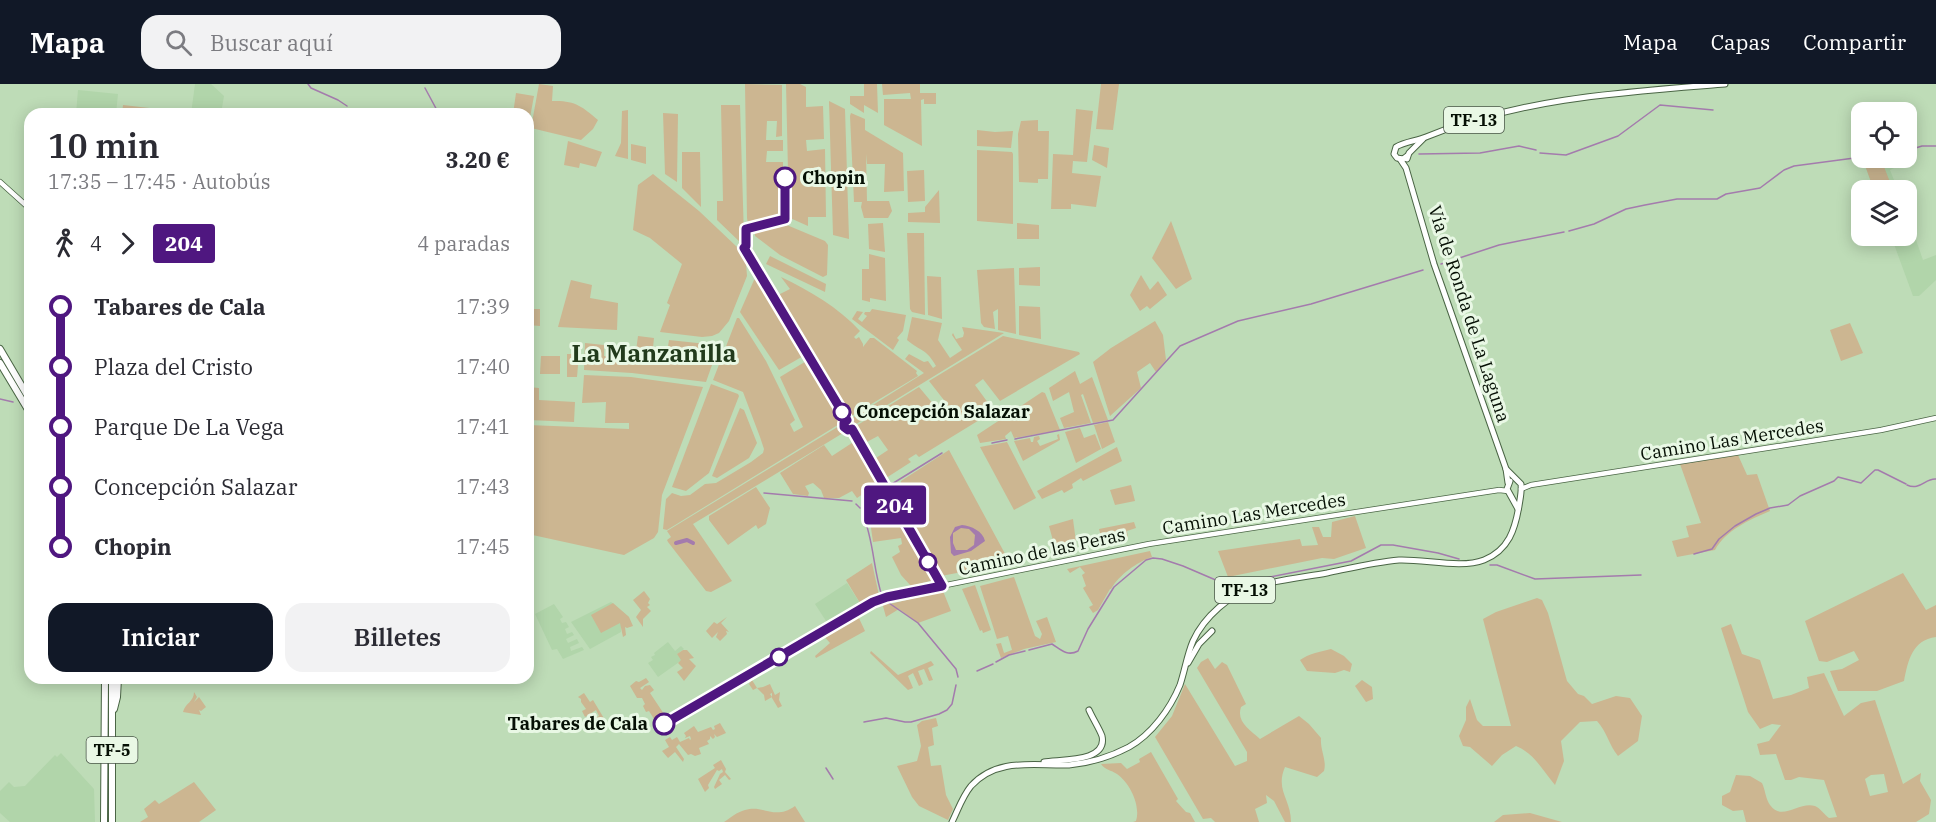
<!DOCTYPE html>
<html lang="es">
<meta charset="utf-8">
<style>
body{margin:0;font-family:"IBM Plex Serif",serif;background:#f2f2f3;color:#2b2b33;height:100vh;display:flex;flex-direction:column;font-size:22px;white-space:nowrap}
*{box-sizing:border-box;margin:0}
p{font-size:20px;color:#7c7c81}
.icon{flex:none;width:33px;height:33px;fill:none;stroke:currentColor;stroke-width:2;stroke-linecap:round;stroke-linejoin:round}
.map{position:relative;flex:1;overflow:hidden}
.side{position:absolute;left:24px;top:24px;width:510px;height:576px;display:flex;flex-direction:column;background:#fff;border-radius:18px;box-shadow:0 3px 15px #0003}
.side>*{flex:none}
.badge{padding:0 12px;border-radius:4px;font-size:21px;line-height:39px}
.buttons{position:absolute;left:1851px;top:18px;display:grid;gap:12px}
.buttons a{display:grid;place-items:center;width:66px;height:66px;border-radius:12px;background:#fff;box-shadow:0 3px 15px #0003;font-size:30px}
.map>.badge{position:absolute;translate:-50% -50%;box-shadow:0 0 0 3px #fff}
.legs{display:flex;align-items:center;gap:9px;height:66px;padding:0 24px;font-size:20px}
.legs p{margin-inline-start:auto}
.overview{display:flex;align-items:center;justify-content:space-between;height:102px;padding:0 24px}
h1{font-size:33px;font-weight:600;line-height:45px}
.cta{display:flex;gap:12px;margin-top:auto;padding:12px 24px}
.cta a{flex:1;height:69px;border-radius:18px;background:#111827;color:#fff;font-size:24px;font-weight:600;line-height:69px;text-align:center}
.cta a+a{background:#f2f2f3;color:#2b2b33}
ul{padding:0 24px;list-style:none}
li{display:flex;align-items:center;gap:21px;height:60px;font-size:22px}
li i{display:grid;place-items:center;width:9px;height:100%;margin:0 8px;background:currentColor}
li i::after{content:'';width:15px;height:15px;margin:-8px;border:4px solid;border-radius:50%;background:#fff}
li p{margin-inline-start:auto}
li:first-child i{background:linear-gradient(#0000 50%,currentColor 0)}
li:last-child i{background:linear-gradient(currentColor 50%,#0000 0)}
header{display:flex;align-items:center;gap:36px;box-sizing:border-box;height:84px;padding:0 30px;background:#111827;color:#fff}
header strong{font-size:28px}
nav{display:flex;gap:33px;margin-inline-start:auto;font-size:21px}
.search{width:420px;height:54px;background:#f2f2f3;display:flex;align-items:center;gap:15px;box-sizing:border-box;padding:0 21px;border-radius:18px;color:#7c7c81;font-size:22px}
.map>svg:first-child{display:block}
.built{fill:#b1d5aa}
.green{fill:#ccb691;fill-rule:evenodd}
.water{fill:#a47bad;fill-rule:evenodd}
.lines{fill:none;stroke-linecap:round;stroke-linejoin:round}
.stream{stroke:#a47bad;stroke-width:1.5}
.canal{stroke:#a47bad;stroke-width:4}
.secondary-casing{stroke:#4a6545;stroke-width:6}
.primary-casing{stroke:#4a6545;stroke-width:7}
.motorway-casing{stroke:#4a6545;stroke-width:8}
.secondary{stroke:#fff;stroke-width:4.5}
.primary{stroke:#fff;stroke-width:5}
.motorway{stroke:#fff;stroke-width:6}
.line-1-casing{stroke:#fff;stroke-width:14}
.line-1{stroke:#4f1780;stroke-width:9}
.stop-1-dot{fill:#fff;stroke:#4f1780;stroke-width:3}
.labels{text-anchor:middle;stroke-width:6;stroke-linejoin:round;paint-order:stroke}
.shield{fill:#e9f8e5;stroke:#495548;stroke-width:1.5}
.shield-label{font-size:16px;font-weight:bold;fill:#050f04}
.stop-label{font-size:18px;font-weight:bold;fill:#050f04;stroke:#e9f8e5;text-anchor:start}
.street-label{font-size:18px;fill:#050f04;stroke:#e9f8e5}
.district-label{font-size:24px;font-weight:bold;fill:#223b1c;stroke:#e9f8e5}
</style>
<header>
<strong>Mapa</strong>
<div class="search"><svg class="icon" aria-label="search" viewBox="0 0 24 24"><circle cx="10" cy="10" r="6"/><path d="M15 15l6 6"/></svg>Buscar aquí</div>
<nav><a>Mapa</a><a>Capas</a><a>Compartir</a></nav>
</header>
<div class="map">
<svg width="1936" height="738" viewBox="0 0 1936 738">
<rect width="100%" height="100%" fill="#bedcb7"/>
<g class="built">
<path d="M195,0H211L224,12L221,30H191Z"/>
<path d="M78,6L118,10L116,30H76Z"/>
<path d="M1883,74H1890L1894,84L1890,86L1898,106H1874L1863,76Z"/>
<path d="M1907,130L1923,176L1936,171V196L1919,212H1913L1891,152H1906Z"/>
<path d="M847,499L861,521L828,540L815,520Z"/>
<path d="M611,518L629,533L621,539V548L590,565L571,538Z"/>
<path d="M554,520L563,533L560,535L562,539L566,538L569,543L565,545L567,550L572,548L574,551L566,555L568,559L577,555L579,559L570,563L571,567L582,563L584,566L563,575L557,565L552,566L535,530Z"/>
<path d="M668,558L675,567L681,562L684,565L677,570L682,576L658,593L648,579L653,576L651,573L655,571L654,569Z"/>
<path d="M61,669L94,705L95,738H10L0,729V707L9,698L14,703L25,702L55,671L57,673Z"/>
</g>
<g class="green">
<path d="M539,0L553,2L552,17C574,16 582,22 598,36L593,45L581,56L531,44Z"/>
<path d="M745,0L782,1V52L776,53L777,37H767L766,56H783V67H767L766,78H783V128L781,133L752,141L748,140L747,134Z"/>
<path d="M786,0H800L806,3V23L823,22L824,55L806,56L807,67L825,65L826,133H808V142L790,134L789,131Z"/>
<path d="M864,0H877L878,29L864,21V29L850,20V12H864Z"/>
<path d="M882,0H920V9H936V20H924V15L921,16L922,62L884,41V15H911L910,9L883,11Z"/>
<path d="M1101,0H1119L1113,46L1096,45Z"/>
<path d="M516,9L534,12L528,44V30H513Z"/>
<path d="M829,17L845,25L849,155L833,151Z"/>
<path d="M123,21L167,26L166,30H122Z"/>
<path d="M721,21H740L744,153L742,160L717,136V117H723Z"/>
<path d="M1076,25L1093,27L1087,78L1073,77L1072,89L1101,92L1096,123L1071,120V125H1051L1053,70L1073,71Z"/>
<path d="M628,26V75L615,72L621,59L622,27Z"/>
<path d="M663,29L678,30L677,98L665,90Z"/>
<path d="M851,29L865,35V46L903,69L904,107L884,108L885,80H867L866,70L867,117H889L892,127L888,134H864L861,123L862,118H854L850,32Z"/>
<path d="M1038,36V47H1049L1048,95H1038V99L1019,98L1018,50L1021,37Z"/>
<path d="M977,46L995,48L1013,47L1011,64L977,62Z"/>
<path d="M568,57L602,68L596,83L580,79L579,84L564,81Z"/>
<path d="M631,60L646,63V80L631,76Z"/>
<path d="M1094,61L1109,64L1107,84L1092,76Z"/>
<path d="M977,66L1012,68L1013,70V140L977,137Z"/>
<path d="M682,68H700L701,123L682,104Z"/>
<path d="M1875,75L1877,81L1883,80L1893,106H1874L1863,76Z"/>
<path d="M924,86L925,117L908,118L907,87Z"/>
<path d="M653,90L699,127L737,163L744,171L748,179H746L747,192L729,237L719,249L712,252L702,253L660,248L670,221L667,219L682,180L650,154L633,146L638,101Z"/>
<path d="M939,106L940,139L908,138V129L925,128V123Z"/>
<path d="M1171,137L1192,195L1176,205L1152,174Z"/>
<path d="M782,139L825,157L828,161L827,191L823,193L780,171L755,152V146L757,145Z"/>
<path d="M883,139L885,168L869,165L868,140Z"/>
<path d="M1017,139L1039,141V155H1017Z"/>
<path d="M907,149H924L925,231L912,228L910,225Z"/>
<path d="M869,170L885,174L886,217L870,214V218L862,216V185H869Z"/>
<path d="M770,172L826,200L825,208L766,180Z"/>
<path d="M528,177L529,225H540V242L528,241Z"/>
<path d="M1040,183V202L1019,201V184Z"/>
<path d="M1014,184L1016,250L998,246V225L993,228L995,245L984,243L981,239L977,186Z"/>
<path d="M1141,191L1150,206L1158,197L1167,211L1150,225L1147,222L1140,227L1130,211Z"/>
<path d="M927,192L941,193L942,235L928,231Z"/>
<path d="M759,193L805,271L779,286L740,228L754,196Z"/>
<path d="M781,193C810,207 838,223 860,247L854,253L856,255L859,253L863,260V263L870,254H874L917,287L916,289L918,292L848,334L776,212L790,205Z"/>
<path d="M571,196L592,201L590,214L618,219L617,246L558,243Z"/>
<path d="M1019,222L1040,223L1041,255L1019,251Z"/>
<path d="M872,225L906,231L903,247L897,254L899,256L893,266L852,235L857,227L863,228L858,235L862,238L867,232L864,230L865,228H870Z"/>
<path d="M912,233L942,239L938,256L950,274L962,266L952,251L953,249L956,255L963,253L964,249L962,243L1004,249L853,342L849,336L924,289L905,275L909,270L924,278L928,277L933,284L936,282C926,264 921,268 907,256Z"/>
<path d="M737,234H739L766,277L795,336L790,340L794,348L803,343L780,293L808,276L842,334L841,339L667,446L663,445L666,415L672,409L681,412L690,411L705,400L716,399L751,378L763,369L764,365L760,353L743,308L713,296Z"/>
<path d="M1155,237L1163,251L1166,276L1156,288L1150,279L1137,288L1141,304L1110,332L1093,278L1111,264Z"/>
<path d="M1850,239L1863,269L1841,277L1830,246Z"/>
<path d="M638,252L654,254L652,273L666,275L669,256L716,261L718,264L706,298L632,289L584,286L585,259L604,261V272L635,274Z"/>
<path d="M1003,252L1079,268L1080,270L1000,317L983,295L975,301L994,327L919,373L916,370L908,375L911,378L883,396L873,376L888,366L878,352L863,360L855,346L856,342L919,303L939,327L947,320L929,297Z"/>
<path d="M567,270H579L577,293H567Z"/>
<path d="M541,272H560V290H540Z"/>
<path d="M1075,287L1080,300L1092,293L1108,336L1093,339L1083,310L1081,311L1091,339L1064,344L1060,334L1074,328L1069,308L1053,317L1049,304Z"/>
<path d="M584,291L631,293L703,303L662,411L658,448L654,454L624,471L528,450V341L629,345V339H605L606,318L582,319Z"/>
<path d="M711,300L738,310L739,312L709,389L686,407L672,403Z"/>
<path d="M528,303L539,304V316L575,318L574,338L528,336Z"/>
<path d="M1042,308L1045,309L1060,346L1014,354L1011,347L1005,352L1006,355L980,359L977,351Z"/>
<path d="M740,324L744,326L757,359L749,374L717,394L712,392Z"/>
<path d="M1108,338L1115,358L1102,365L1094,341Z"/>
<path d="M844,339V343L848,346L693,440L732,497L711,508L706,507L668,458L667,456L671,453L667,447Z"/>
<path d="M1080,344L1084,354L1095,350L1101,365L1076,379L1065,348Z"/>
<path d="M1059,350L1060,356L1023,377L1014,357L1030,354L1031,358H1033L1034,353L1039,352L1040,355L1037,357L1040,362L1058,355L1057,351Z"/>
<path d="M855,357L879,399L857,414L852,407L839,414H824L821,406L813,399L805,402L809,409L808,412L793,410L780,389L824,361L832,372Z"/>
<path d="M1007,358L1036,414L1014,426L980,363Z"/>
<path d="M1117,363L1122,377L1083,397L1081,394L1072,400L1073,404L1064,409L1062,406L1042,415L1037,407Z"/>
<path d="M949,366L1010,479L941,492L893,410L899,407L901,397Z"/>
<path d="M1738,371L1747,391L1757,390L1770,427C1749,436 1726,446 1715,466L1677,473L1672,457L1689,453L1686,442L1701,439L1680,380Z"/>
<path d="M1131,401L1135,417L1115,421L1110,406Z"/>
<path d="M756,403L770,424L766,440L758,445L756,441L728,461L709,436V432Z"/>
<path d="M874,412L887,433L895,428L934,496L911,502L901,491L892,473L900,468L898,462L902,460L901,454L873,458L871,444L863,427L866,419Z"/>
<path d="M1355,432L1366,464L1334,475L1322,474L1228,493L1218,467L1300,455L1302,462L1318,461L1312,443H1319L1323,453H1331L1332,438Z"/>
<path d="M1073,435L1077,466L1057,471L1049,442Z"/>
<path d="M1134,438L1136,444L1127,447L1128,454L1103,460L1099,445Z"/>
<path d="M1150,467L1152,473C1137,478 1119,491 1111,505H1110L1098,526L1093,529L1089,523L1093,521L1083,504L1086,502L1082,491L1085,489L1080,483L1070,489L1067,485Z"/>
<path d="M872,479L880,516L863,524L846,496Z"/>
<path d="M1903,489L1926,526L1936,521V553C1912,556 1908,577 1904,597L1877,607H1838L1830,587L1842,585L1859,576L1854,567L1827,578L1819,577L1805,537Z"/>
<path d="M1014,493L1035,552L1040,555L1042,550L1036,537L1047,533L1056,558L1024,565L1001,574L996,560L1001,559L1004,569L1012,566L1008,552L997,555L980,502Z"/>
<path d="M975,501L991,546L983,549L982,546L980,547L962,505Z"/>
<path d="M644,507L650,515L648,519L650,521L647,523L651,527L643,535V543L636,533L641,526L633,516Z"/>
<path d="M943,507L951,527L918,539L899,525L886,533L881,515L890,520Z"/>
<path d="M1537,514L1542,516L1548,529L1567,597L1578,610L1584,612L1592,620L1616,612L1630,614L1642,632L1638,657L1618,672C1609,661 1607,648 1597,637L1580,638L1561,657L1564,677L1555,701C1543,687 1535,670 1516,662L1502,671L1492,682L1470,663L1463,662L1459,652L1466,636V623L1470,615L1477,636L1483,642H1511L1483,535L1496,528Z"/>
<path d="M613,519L629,533L633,542L627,544L625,543L626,551L623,553L620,539L601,549L591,531Z"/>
<path d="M857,530L865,547L816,574L815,572L830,559L822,550Z"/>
<path d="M727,533L721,539L729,548L726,547L727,550L720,557L716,553L718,548L712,554L706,547L714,538L717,540Z"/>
<path d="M1731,540L1742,570L1760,576L1773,615L1791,611L1809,604L1807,593L1824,589L1844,632L1861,619L1875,616L1903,700L1921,689L1920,697L1931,716L1929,730L1916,738H1746L1743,726L1733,727L1722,721V712L1730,708L1736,691L1750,692L1762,699C1765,705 1766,716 1770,721C1782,738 1799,717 1815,722C1820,724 1825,731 1829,734L1837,733L1824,696L1799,693L1791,696H1785L1776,670L1760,671L1757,660L1769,657L1781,641L1772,640L1760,645L1748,628L1721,544ZM1884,690L1888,708L1870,712L1865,695L1871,691Z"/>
<path d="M1331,565L1344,572L1352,580L1350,588L1344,586L1335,589L1307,587L1300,576C1310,569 1320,568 1331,565Z"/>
<path d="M683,566H687L694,574L689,575L696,582L684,597L677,588L683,584L678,579L681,576L677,570Z"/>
<path d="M871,567L898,591L931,577L934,581L928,584L933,596L929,597L924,585L918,587L923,600L919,602L913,589L908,592L913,604L908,606L870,569Z"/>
<path d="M1208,574L1215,585L1222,578L1227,581L1246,620L1241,623C1236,638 1250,646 1260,655L1299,632L1309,640L1321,654C1320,666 1327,676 1324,687L1317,693L1285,683C1275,706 1291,715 1291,738H1285L1274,717L1266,711L1267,719L1255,725L1259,738H1215L1211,734L1203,735L1155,653L1172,632L1185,600L1235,682L1247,677V668L1197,584L1201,578Z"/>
<path d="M646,594L649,598L640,604L642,606L645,602L650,601L654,606L650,609L664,630L654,635L649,627L646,628L643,622L645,620L642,614H637L630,602L636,597L639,598Z"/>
<path d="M752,596L757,604L763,603L770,600L775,611L780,608L779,616L782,622L778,624L772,614V609L770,610L772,613L765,617L764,611L757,604L753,606L749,600Z"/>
<path d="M1362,596L1372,603L1373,615L1366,618L1355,602Z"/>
<path d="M194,608L197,613L194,618L199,613L206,623L201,627L199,626L201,631L183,628C185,619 194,618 194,608Z"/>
<path d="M584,609L590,618L593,616L605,636V638L597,642L593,635L599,632L596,626L585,633L582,627L586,625L581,618V615L578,613Z"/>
<path d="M936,634L938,642L932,644L934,661L928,663L931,682L941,681L946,711L953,725L948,736L919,722L912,713L897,682L917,677L921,662L917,641L922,637Z"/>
<path d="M720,639L726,649L717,653L714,650L715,653L713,655L710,652V655L707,657L709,660L699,664L701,670L695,672L691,670L688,671L679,660L676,663L684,675L683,678L675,668L668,674L662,667L669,663L665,656L670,653L672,656L677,653L680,658L689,654L690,656L691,655L690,652L685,654L686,652L684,649L694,642L698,648L711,643L713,646L715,645L714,642Z"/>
<path d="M1151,668L1178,715L1176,717L1186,728L1190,729L1195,738H1133L1136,737C1141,722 1130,699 1117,690C1111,686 1105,686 1101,680L1121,679L1127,685L1140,678L1139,675Z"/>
<path d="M721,676L726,685L725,688L731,695L729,696L725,691L719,696L722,700L715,705L714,703L720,690L723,688L722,685L719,687L717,686L708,701L709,704L705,708L698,695L715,684L713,681Z"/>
<path d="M194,698L216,726L199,738H140L148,733L144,725L155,716L159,720Z"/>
<path d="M795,722L805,738H724C730,734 737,728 745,726C764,720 774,737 795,722Z"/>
<path d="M1530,729L1562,738H1494L1503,731Z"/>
</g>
<path class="water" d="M962,441C971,442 983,447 985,457L971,467L954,472L951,469L950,453L955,443ZM961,444L969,445L975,451L974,461L967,466H956L953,459V449Z"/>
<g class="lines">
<g class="stream">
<path d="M308,0L311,4L338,16L347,22"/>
<path d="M425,4L439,30"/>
<path d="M352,26L357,30"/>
<path d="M1906,67L1922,62H1936"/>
<path d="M1540,69L1566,71L1618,52L1660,21L1713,26"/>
<path d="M1419,70L1480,69L1519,62L1536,66"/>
<path d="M1569,147L1594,140L1626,125L1645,121L1677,115H1717L1726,110L1760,104L1784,86L1794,82L1862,73"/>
<path d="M1441,180L1499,161L1564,148"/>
<path d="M0,315L13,318"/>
<path d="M1015,355L1113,336L1180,262L1238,237L1311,220L1423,186"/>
<path d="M992,359L1007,356"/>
<path d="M1907,401C1920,407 1925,394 1936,395"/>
<path d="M887,403L942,369"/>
<path d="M764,409L852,417"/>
<path d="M856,420L860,424"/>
<path d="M863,431C874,457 873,485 882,512"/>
<path d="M1694,470L1712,465L1719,455L1735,442L1756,430L1770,424L1788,421L1800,412L1834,397L1838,393L1861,399L1875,386H1878L1906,400"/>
<path d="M1490,481H1497L1535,495L1641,491"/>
<path d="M886,517L918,539L956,585L958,593"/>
<path d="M1029,566L1052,560C1060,565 1067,573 1078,567L1088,545L1114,503L1146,476L1153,474L1162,475L1183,482L1225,500H1235L1351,477L1381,461H1393L1438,469L1459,475"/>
<path d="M996,578L1009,571L1025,567"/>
<path d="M977,587L993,580"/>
<path d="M864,638L886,634L905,638H911L939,630L947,626L952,620L956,601"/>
<path d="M826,684L833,695"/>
</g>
<path class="canal" d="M676,459L687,456L693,459"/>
<g class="secondary-casing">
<g id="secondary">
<path d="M0,98L30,125"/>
<path d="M1521,405L1531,401L1881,346L1936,334"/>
<path d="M772,577L873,518L887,513L1149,460L1499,406L1508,407"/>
</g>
</g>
<g class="primary-casing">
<g id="primary">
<path d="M1407,72L1403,75L1397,74L1394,70L1396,63C1404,58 1416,57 1426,53C1521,14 1624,8 1725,0"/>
<path d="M1400,75L1406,84L1434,180L1506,385L1508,399"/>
<path d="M1407,75L1409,69L1423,55"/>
<path d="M1510,397L1507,405L1518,425"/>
<path d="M1188,579L1199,560L1212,547"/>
<path d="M1044,678C1059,675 1108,679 1102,652C1099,644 1093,635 1089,626"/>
<path d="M952,738C958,726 962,713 971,702C997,673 1034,682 1069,681C1090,679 1110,673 1129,663C1152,650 1170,625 1180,601C1185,586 1187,571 1193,557C1204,533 1230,510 1256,502C1279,496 1304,493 1327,489C1351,484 1375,478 1399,476C1425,475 1461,485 1484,476C1509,466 1515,445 1519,422C1520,415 1522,407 1521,400L1506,385"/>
</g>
</g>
<g class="motorway-casing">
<g id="motorway">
<path d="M0,265L30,316"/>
<path d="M0,279L30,329"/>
<path d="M112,594V738"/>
<path d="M114,625L117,613L118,594"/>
<path d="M104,738L105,594"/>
</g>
</g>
<use href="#secondary" class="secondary"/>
<use href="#primary" class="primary"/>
<use href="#motorway" class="motorway"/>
</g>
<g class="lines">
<g class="line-1-casing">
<path id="line-1" d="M664,640L873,518L887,513L942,502L852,345L848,346L844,343V339L847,336L744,164L746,162V145L785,135V94"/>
</g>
<use href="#line-1" class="line-1"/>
</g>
<g class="stop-1-dot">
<circle cx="785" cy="94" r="10"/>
<circle cx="842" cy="328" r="8"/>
<circle cx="928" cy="478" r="8"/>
<circle cx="779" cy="573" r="8"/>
<circle cx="664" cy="640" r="10"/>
</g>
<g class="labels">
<g class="shield">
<rect x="1444" y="23" width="60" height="26" rx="4.5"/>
<rect x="1215" y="493" width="60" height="26" rx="4.5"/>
<rect x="86.5" y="653" width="51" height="26" rx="4.5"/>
</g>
<g class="shield-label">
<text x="1474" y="42">TF-13</text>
<text x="1245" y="512">TF-13</text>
<text x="112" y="672">TF-5</text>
</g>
<g class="stop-label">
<text x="802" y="100">Chopin</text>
<text x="856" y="334">Concepción Salazar</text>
<text x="648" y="646" text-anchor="end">Tabares de Cala</text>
</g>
<g class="street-label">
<text transform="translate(1469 230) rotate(72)" y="6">Vía de Ronda de La Laguna</text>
<text transform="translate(1732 356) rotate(-9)" y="6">Camino Las Mercedes</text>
<text transform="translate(1254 430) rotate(-9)" y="6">Camino Las Mercedes</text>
<text transform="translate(1042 468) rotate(-12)" y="6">Camino de las Peras</text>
</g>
<g class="district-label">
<text x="654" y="278">La Manzanilla</text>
</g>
</g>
</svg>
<div class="buttons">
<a><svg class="icon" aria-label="locate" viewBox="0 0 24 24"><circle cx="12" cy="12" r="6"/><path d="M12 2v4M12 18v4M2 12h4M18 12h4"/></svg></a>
<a><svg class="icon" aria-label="layers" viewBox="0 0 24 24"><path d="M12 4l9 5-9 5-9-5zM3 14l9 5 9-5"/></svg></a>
</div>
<b class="badge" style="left:895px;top:421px;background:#4f1780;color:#fff">204</b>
<section class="side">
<div class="overview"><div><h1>10 min</h1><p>17:35 – 17:45 · Autobús</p></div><b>3.20 €</b></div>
<div class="legs"><svg class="icon" aria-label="walk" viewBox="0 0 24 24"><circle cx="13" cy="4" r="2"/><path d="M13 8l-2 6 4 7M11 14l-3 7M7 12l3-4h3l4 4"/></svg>4<svg class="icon" aria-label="forward" viewBox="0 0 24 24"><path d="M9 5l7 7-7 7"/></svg><b class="badge" style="background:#4f1780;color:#fff">204</b><p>4 paradas</p></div>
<ul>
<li><i style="color:#4f1780"></i><b>Tabares de Cala</b><p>17:39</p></li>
<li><i style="color:#4f1780"></i><span>Plaza del Cristo</span><p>17:40</p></li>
<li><i style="color:#4f1780"></i><span>Parque De La Vega</span><p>17:41</p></li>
<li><i style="color:#4f1780"></i><span>Concepción Salazar</span><p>17:43</p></li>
<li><i style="color:#4f1780"></i><b>Chopin</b><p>17:45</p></li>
</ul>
<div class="cta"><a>Iniciar</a><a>Billetes</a></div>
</section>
</div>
